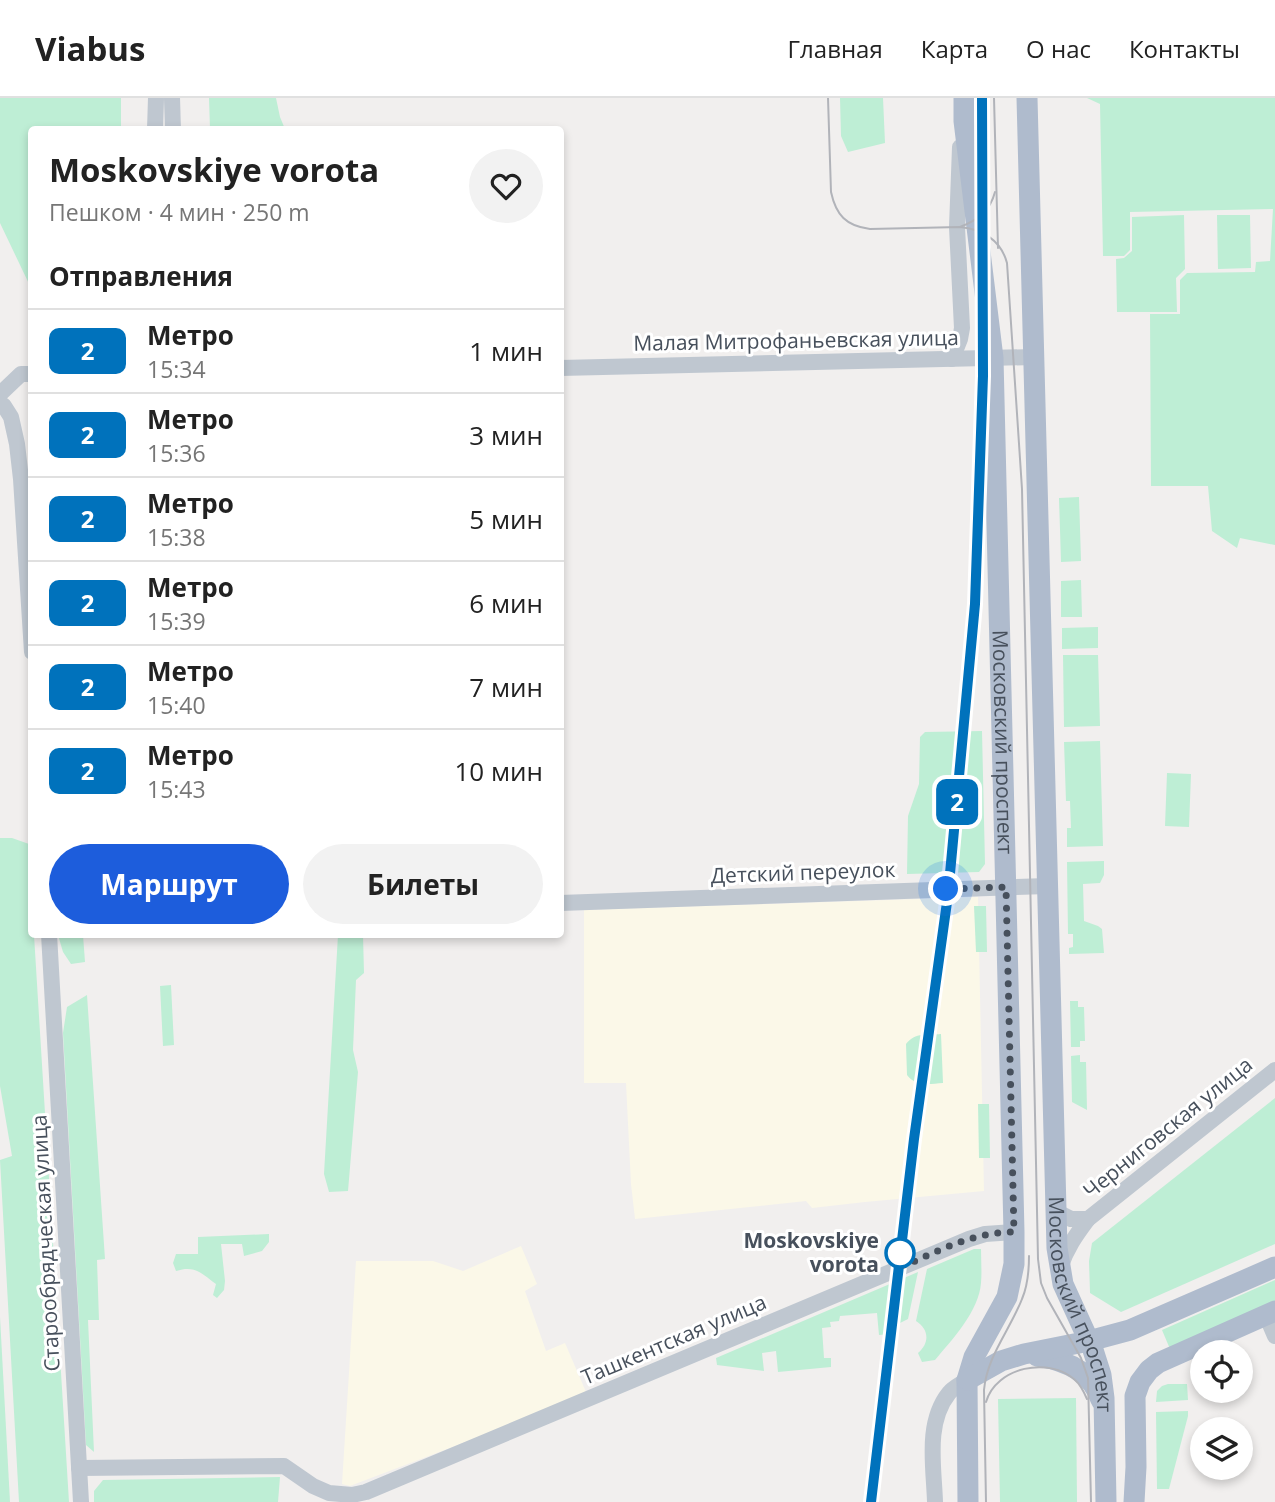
<!DOCTYPE html>
<html lang="ru">
<meta charset="utf-8">
<style>
body{margin:0;font-family:"Open Sans",sans-serif;background:#f2f2f2;color:#222;height:100vh;display:flex;flex-direction:column;font-size:26px;white-space:nowrap}
*{box-sizing:border-box;margin:0}
p{font-size:23px;color:#767676}
.icon{flex:none;width:38px;height:38px;fill:none;stroke:currentColor;stroke-width:2;stroke-linecap:round;stroke-linejoin:round}
.map{position:relative;flex:1;overflow:hidden}
.details{position:absolute;left:28px;top:28px;width:536px;height:812px;display:flex;flex-direction:column;background:#fff;border-radius:7px;box-shadow:0 4px 10px #0003}
.details>*{flex:none}
.badge{padding:0 14px;border-radius:10px;font-size:24px;line-height:46px}
.tools{position:absolute;left:1190px;top:1242px;display:grid;gap:14px}
.tools a{display:grid;place-items:center;width:63px;height:63px;border-radius:50%;background:#fff;box-shadow:0 4px 10px #0003;font-size:35px}
.you{position:absolute;width:35px;height:35px;margin:-18px;border:5px solid #fff;border-radius:50%;background:#1a73e8;box-shadow:0 0 0 10px #1a73e833}
.map>.badge{position:absolute;translate:-50% -50%;box-shadow:0 0 0 4px #fff}
h2{padding:0 21px;font-size:26px;line-height:63px}
.round{display:grid;place-items:center;flex:none;width:74px;height:74px;border-radius:37px;background:#f2f2f2}
.headline{display:flex;align-items:center;justify-content:space-between;height:119px;padding:0 21px}
h1{font-size:33px;font-weight:700;line-height:52px}
.action{display:flex;gap:14px;margin-top:auto;padding:14px 21px}
.action a{flex:1;height:80px;border-radius:42px;background:#1d5ddc;color:#fff;font-size:28px;font-weight:700;line-height:80px;text-align:center}
.action a+a{background:#f2f2f2;color:#222}
ul{padding:0;list-style:none}
li{display:flex;align-items:center;gap:21px;height:84px;padding:0 21px;border-top:2px solid #e0e0e0}
li div{flex:1}
li b{display:block;font-size:26px}
li em{font-style:normal}
li .badge{min-width:77px;font-weight:700;text-align:center}
header{display:flex;align-items:center;gap:42px;box-sizing:border-box;height:98px;padding:0 35px;background:#fff;border-bottom:2px solid #e0e0e0}
header strong{font-size:33px}
nav{display:flex;gap:38px;margin-inline-start:auto;font-size:24px}
.map>svg:first-child{display:block}
.commercial{fill:#fbf8e8}
.green{fill:#beeed5}
.lines{fill:none;stroke-linecap:round;stroke-linejoin:round}
.minor{stroke:#bfc7d0;stroke-width:16}
.major{stroke:#afbbcd;stroke-width:21}
.tram{stroke:#b1b3b9;stroke-width:2}
.line-casing{stroke:#fff;stroke-width:16}
.line{stroke:#0072bc;stroke-width:10}
.walk{stroke:#47505c;stroke-width:7;stroke-dasharray:0 12.6}
.stop-dot{fill:#fff;stroke:#0072bc;stroke-width:3.5}
.labels{text-anchor:middle;stroke-width:6;stroke-linejoin:round;paint-order:stroke}
.street-label{font-size:21px;fill:#47505c;stroke:#fff}
.stop-label{font-size:21px;font-weight:bold;fill:#47505c;stroke:#fff;text-anchor:end}
</style>
<header>
<strong>Viabus</strong>
<nav><a>Главная</a><a>Карта</a><a>О нас</a><a>Контакты</a></nav>
</header>
<div class="map">
<svg width="1275" height="1404" viewBox="0 0 1275 1404">
<rect width="100%" height="100%" fill="#f1efee"/>
<g class="commercial">
<path d="M978,799L984,1093L865,1104L812,1110L806,1103L635,1121L631,1086L626,985H584V812Z"/>
<path d="M521,1148L537,1186L525,1193L546,1253L565,1245L586,1294L476,1340L350,1388L342,1386L356,1163H433L463,1173Z"/>
</g>
<g class="green">
<path d="M0,0H121V31L32,32L31,190L0,125Z"/>
<path d="M209,0H276L280,19L285,31H210Z"/>
<path d="M840,0H883L885,45L848,54L841,38Z"/>
<path d="M1087,0H1275V447L1240,440L1237,450L1212,433L1208,388H1151L1150,216H1180V182L1187,175L1255,174L1256,164L1270,163L1273,111L1130,114V152L1124,158H1103L1100,6Z"/>
<path d="M1184,117L1185,171L1176,180L1177,214H1117L1116,161L1124,160L1132,153V119Z"/>
<path d="M1217,117H1250L1251,170L1218,171Z"/>
<path d="M1079,399L1081,463L1061,464L1059,400Z"/>
<path d="M1081,482L1082,519H1061V483Z"/>
<path d="M1098,529V550L1062,551V530Z"/>
<path d="M1098,557L1100,628L1064,629L1063,557Z"/>
<path d="M982,633L985,766L979,774L907,776L908,718L919,686L920,639L925,634Z"/>
<path d="M1100,643L1103,748L1067,749V730H1071L1070,703H1066L1064,644Z"/>
<path d="M1167,675L1191,676L1189,729L1165,728Z"/>
<path d="M0,740H12L29,746L32,790V836L34,837L69,1404H19L0,1062L12,1058L0,988Z"/>
<path d="M1104,763V777L1100,785L1083,786L1084,823L1098,828L1102,831L1104,855L1069,856V850L1073,849V836H1068L1067,764Z"/>
<path d="M974,808H986L987,854H976Z"/>
<path d="M58,837H83L85,864L71,866L63,854Z"/>
<path d="M338,837H363L364,875L356,882L353,952L358,974L348,1093L329,1094L324,1076Z"/>
<path d="M171,887L174,947L163,948L160,888Z"/>
<path d="M87,897L105,1161L97,1162L99,1222H88L94,1354L86,1347L63,935L67,909Z"/>
<path d="M1070,903H1078V909H1084L1085,943H1080V949H1071Z"/>
<path d="M941,936L943,985C929,986 916,989 907,977L906,946C915,934 928,937 941,936Z"/>
<path d="M1080,957V964H1086L1087,1012L1072,1004L1071,958Z"/>
<path d="M1275,1000V1146L1121,1214L1090,1195L1089,1163L1092,1145Z"/>
<path d="M978,1006H989L990,1060H979Z"/>
<path d="M269,1136V1144L262,1153L244,1158L242,1146H221L225,1183L224,1192L217,1200L213,1197L216,1186C201,1175 195,1167 176,1173L173,1165L176,1156H198V1139Z"/>
<path d="M974,1151H981C981,1162 982,1174 981,1185C979,1213 952,1242 935,1262L922,1264L918,1255C930,1245 929,1231 916,1223L927,1171Z"/>
<path d="M918,1174L908,1221L896,1227L891,1236L879,1237L877,1215L840,1218L839,1223L830,1224L831,1229L822,1230L824,1260H831V1269L778,1274L776,1253L762,1255L764,1273L717,1267L716,1260Z"/>
<path d="M1275,1182V1205L1170,1251L1162,1232Z"/>
<path d="M0,1219L10,1404H0Z"/>
<path d="M1168,1286H1187L1188,1302L1156,1304L1157,1293L1162,1288Z"/>
<path d="M1076,1300L1077,1404H1000L998,1301Z"/>
<path d="M1188,1313V1318L1169,1391H1157L1156,1314Z"/>
<path d="M280,1379L278,1404H94V1393L103,1382Z"/>
</g>
<g class="lines">
<g class="minor">
<path d="M172,0L173,32"/>
<path d="M155,32L156,0"/>
<path d="M952,261L960,241L962,230L957,129L960,49"/>
<path d="M560,270L1033,259"/>
<path d="M0,296L21,276H32"/>
<path d="M0,305L4,308L11,319L17,346L21,381L32,554"/>
<path d="M560,805L1047,788"/>
<path d="M49,836L81,1404"/>
<path d="M1055,1113L1071,1121H1088"/>
<path d="M1060,1170C1066,1151 1076,1137 1088,1121L1275,972"/>
<path d="M1266,1217L1275,1238"/>
<path d="M79,1370L284,1368L313,1388L329,1395L352,1397L366,1394L969,1141L985,1136L1014,1134"/>
<path d="M935,1404C934,1369 925,1325 949,1295C953,1290 961,1286 967,1282"/>
</g>
<g class="major">
<path id="s1" d="M964,0V23L993,260L1014,1134V1166L1007,1199L974,1259L967,1282L968,1404"/>
<path id="s2" d="M1027,0L1057,1150L1063,1186L1093,1252L1101,1277L1104,1300L1106,1404"/>
<path d="M1037,1258C1065,1262 1092,1273 1101,1302"/>
<path d="M967,1282L1001,1263L1024,1256L1089,1243L1130,1232L1275,1169"/>
<path d="M1134,1404L1136,1369L1135,1298L1140,1284L1149,1272L1158,1265L1275,1213"/>
</g>
<g class="tram">
<path d="M828,0L831,94C836,117 846,128 870,131L960,129C982,131 1001,142 1007,165L1022,391L1038,1161L1041,1185L1047,1200L1081,1260L1088,1280L1091,1404"/>
<path d="M994,0L998,150"/>
<path d="M960,129C978,122 990,113 995,94"/>
<path d="M986,1304C996,1269 1049,1258 1075,1282C1081,1287 1084,1294 1087,1301"/>
<path d="M986,1404L984,1292C987,1258 1010,1232 1022,1201C1028,1187 1029,1173 1029,1158"/>
</g>
</g>
<g class="lines">
<g class="line-casing">
<path id="line" d="M871,1404L914,1041L948,797L975,506L983,278L982,0"/>
</g>
<use href="#line" class="line"/>
<path class="walk" d="M900,1155L904,1168C940,1152 974,1134 1014,1134L1006,789L946,791"/>
</g>
<circle class="stop-dot" cx="900" cy="1155" r="14"/>
<g class="labels">
<g class="street-label">
<text transform="translate(796 243) rotate(-1)" y="7">Малая Митрофаньевская улица</text>
<text dy="7" stroke="none"><textPath href="#s1" startOffset="646">Московский проспект</textPath></text>
<text transform="translate(803 775) rotate(-2)" y="7">Детский переулок</text>
<text transform="translate(1168 1030) rotate(-39)" y="7">Черниговская улица</text>
<text transform="translate(46 1145) rotate(-93)" y="7">Старообрядческая улица</text>
<text dy="7" stroke="none"><textPath href="#s2" startOffset="1211">Московский проспект</textPath></text>
<text transform="translate(674 1242) rotate(-23)" y="7">Ташкентская улица</text>
</g>
<g class="stop-label">
<text x="879" y="1150">Moskovskiye<tspan x="879" dy="24">vorota</tspan></text>
</g>
</g>
</svg>
<div class="tools">
<a><svg class="icon" aria-label="locate" viewBox="0 0 24 24"><circle cx="12" cy="12" r="6"/><path d="M12 2v4M12 18v4M2 12h4M18 12h4"/></svg></a>
<a><svg class="icon" aria-label="layers" viewBox="0 0 24 24"><path d="M12 4l9 5-9 5-9-5zM3 14l9 5 9-5"/></svg></a>
</div>
<div class="you" style="left:946px;top:791px"></div>
<b class="badge" style="left:957px;top:704px;background:#0072bc;color:#fff">2</b>
<section class="details">
<div class="headline"><div><h1>Moskovskiye vorota</h1><p>Пешком · 4 мин · 250 m</p></div><a class="round"><svg class="icon" aria-label="heart" viewBox="0 0 24 24"><path d="M12 20l-8-8c-3-5 5-10 8-4 3-6 11-1 8 4z"/></svg></a></div>
<h2>Отправления</h2>
<ul>
<li><span class="badge" style="background:#0072bc;color:#fff">2</span><div><b>Метро</b><p>15:34</p></div><em>1 мин</em></li>
<li><span class="badge" style="background:#0072bc;color:#fff">2</span><div><b>Метро</b><p>15:36</p></div><em>3 мин</em></li>
<li><span class="badge" style="background:#0072bc;color:#fff">2</span><div><b>Метро</b><p>15:38</p></div><em>5 мин</em></li>
<li><span class="badge" style="background:#0072bc;color:#fff">2</span><div><b>Метро</b><p>15:39</p></div><em>6 мин</em></li>
<li><span class="badge" style="background:#0072bc;color:#fff">2</span><div><b>Метро</b><p>15:40</p></div><em>7 мин</em></li>
<li><span class="badge" style="background:#0072bc;color:#fff">2</span><div><b>Метро</b><p>15:43</p></div><em>10 мин</em></li>
</ul>
<div class="action"><a>Маршрут</a><a>Билеты</a></div>
</section>
</div>
